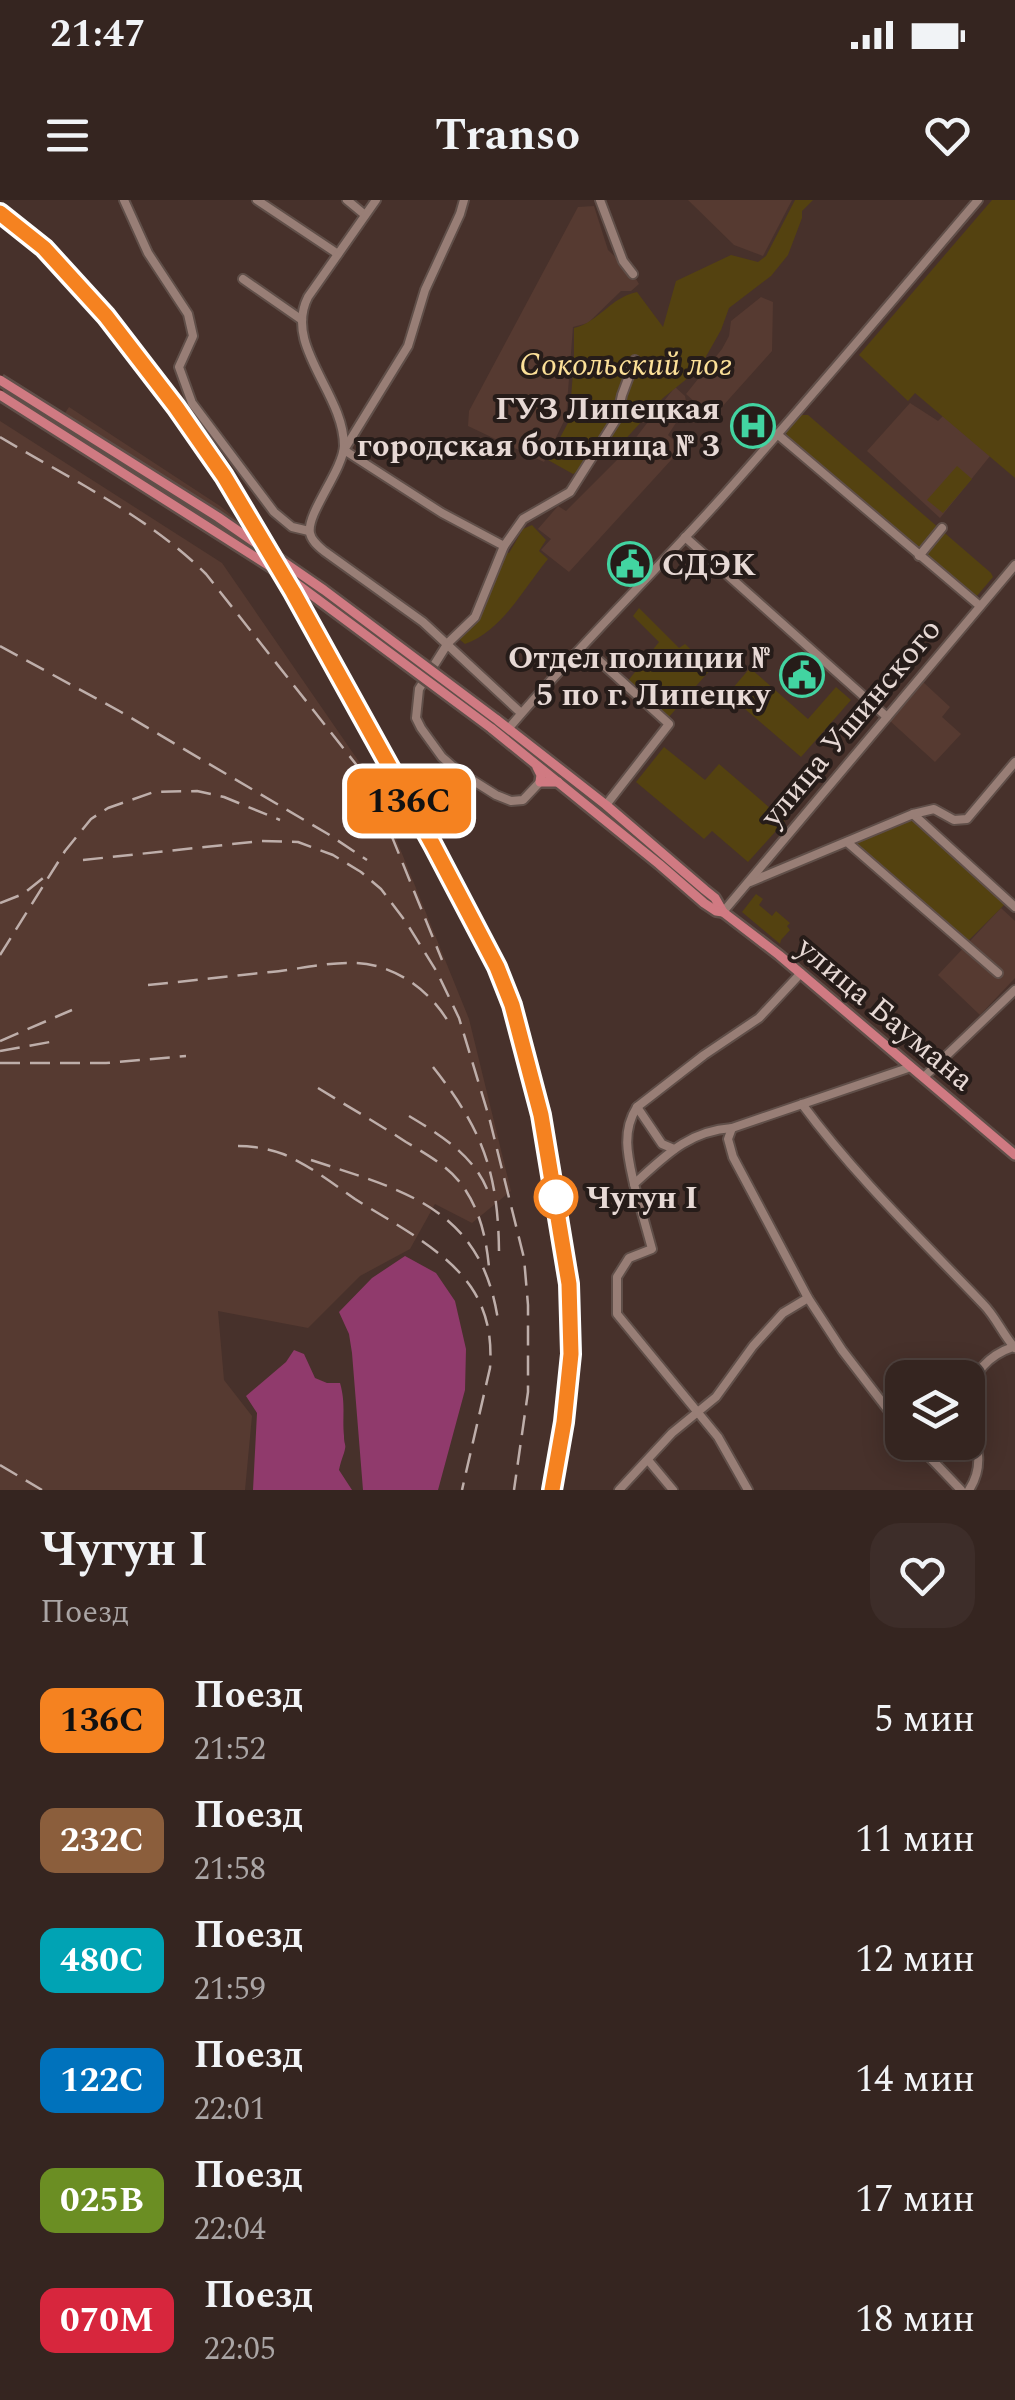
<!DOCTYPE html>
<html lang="ru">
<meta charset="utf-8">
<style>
body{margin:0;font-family:Spectral,serif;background:#3d2d29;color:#f1f3f6;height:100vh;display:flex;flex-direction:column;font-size:38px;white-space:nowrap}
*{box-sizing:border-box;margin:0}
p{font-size:32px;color:#aaa5a5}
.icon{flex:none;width:55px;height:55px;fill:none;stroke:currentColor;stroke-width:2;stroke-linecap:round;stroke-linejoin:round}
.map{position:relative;height:1290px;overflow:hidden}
.side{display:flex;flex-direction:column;background:#352520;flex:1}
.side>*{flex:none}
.badge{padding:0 20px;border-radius:15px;font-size:35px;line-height:65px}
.tools{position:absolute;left:885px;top:1160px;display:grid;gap:20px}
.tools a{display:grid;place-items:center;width:100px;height:100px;border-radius:20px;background:#352520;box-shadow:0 5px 25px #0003,0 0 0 2px #4f423e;font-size:50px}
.map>.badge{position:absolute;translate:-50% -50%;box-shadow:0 0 0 5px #fff}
.round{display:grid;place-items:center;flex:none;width:105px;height:105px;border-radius:30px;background:#3d2d29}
.overview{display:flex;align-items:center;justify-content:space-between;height:170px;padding:0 40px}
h1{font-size:48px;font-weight:700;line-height:75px}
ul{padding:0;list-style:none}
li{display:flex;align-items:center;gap:30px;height:120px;padding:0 40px}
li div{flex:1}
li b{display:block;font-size:38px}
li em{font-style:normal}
li .badge{min-width:110px;font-weight:700;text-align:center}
.status{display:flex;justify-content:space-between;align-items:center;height:70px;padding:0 50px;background:#352520;direction:ltr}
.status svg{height:28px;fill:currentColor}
header{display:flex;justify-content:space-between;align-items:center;height:130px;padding:0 40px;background:#352520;font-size:45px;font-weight:700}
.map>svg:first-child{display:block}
.built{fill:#563a31}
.green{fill:#544210}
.water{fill:#903a6c}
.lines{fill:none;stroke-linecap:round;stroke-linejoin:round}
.minor-casing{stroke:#604f49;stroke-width:12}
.major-casing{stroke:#604f49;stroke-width:14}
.minor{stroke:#987e76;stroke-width:8}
.major{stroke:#d07a82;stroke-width:9}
.rail{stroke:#beaeaa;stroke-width:2.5;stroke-dasharray:20 10;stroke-linecap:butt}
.major-bridge-casing{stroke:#604f49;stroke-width:14;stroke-linecap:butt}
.major-bridge{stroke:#d07a82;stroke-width:9}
.line-casing{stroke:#fff;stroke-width:22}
.line{stroke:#f58220;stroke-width:15}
.stop-dot{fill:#fff;stroke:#f58220;stroke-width:5}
.labels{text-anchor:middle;stroke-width:8;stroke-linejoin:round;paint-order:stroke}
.park-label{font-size:32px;font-style:italic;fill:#fce098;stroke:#261c19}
.poi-label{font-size:32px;font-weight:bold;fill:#e7d9d5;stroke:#261c19;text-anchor:end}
.street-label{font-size:32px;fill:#e7d9d5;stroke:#261c19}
.stop-label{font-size:32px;font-weight:bold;fill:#e7d9d5;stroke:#261c19;text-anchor:start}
</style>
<div class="status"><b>21:47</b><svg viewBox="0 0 49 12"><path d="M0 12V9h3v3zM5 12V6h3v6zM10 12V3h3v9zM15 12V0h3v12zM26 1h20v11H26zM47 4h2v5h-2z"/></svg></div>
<header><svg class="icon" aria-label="menu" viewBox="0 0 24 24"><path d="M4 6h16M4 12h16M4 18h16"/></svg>Transo<svg class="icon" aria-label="heart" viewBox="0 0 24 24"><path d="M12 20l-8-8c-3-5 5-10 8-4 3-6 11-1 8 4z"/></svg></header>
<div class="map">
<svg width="1015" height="1290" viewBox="0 0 1015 1290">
<rect width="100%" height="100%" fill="#47312b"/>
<g class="built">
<path d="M688,0H792L763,56L734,45Z"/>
<path d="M594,6L608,50L633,74L639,84L631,91H621L588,123L573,127L566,217L544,262L468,226L469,211L578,7Z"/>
<path d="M761,97L773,102L772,151L712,218L686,194L722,149L729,136L731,121Z"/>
<path d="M675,187L685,196L687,206L668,235L682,248L569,372L541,350L551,339L538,329L558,306L566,311L624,253Z"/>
<path d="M910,203L938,221L943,216L990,256L940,318L867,251Z"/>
<path d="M69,207L220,306L324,390L436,464L421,476L363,432L55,228Z"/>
<path d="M0,221L222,363L373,582L469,819L511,991L472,1023L435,1004L410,1049L360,1076L308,1128L218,1111L224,1180L252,1216L245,1290H0Z"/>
<path d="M923,482L950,507L942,517L961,534L935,562L889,520Z"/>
<path d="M1001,708L1015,721V778L980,815L938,775Z"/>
</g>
<g class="green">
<path d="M795,0H813L802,11V18L788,55L771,76L729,108L721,130L699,169L663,198L621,244L573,274L548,260L569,221L574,161V128C599,122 611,97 637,92L663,127L676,81L731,55L758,62L766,56Z"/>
<path d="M992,0H1015V278L915,193L908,201L859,155Z"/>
<path d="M801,215H808L991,373L993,377L976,397L971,396L788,239L786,232Z"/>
<path d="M957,266L972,279L943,313L927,300Z"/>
<path d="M532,325L546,340L539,351L548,359C523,389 503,430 465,444L459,439L461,434L478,418L504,352L509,353L523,329Z"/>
<path d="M639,408L679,448L685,444L711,469L668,518L627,482L659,442L633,416Z"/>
<path d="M750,468L808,519L836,487L851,500L801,557L745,509L749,504L732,489Z"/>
<path d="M664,547L705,580L719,564L785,621L748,662L712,631L704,639L636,582Z"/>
<path d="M913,620L1007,702L966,743L853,643Z"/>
<path d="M756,694L763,699L759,705L772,716L776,711L790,723L787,726L790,730L781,740L780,744L742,712Z"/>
</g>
<g class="water">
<path d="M405,1056L436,1073L455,1101L466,1149L465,1190L438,1290H363L352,1153L349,1134L339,1112L372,1078Z"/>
<path d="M294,1150L304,1154L315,1178L327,1183H340C346,1204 342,1216 344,1236C344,1246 347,1243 344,1253C342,1259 340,1264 339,1270L352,1290H253L257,1213L246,1196L286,1162Z"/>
</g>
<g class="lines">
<g class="minor-casing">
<g id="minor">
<path d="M124,0L148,53L188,114L193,136L179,167L192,203L274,312L292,327L309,331"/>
<path d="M257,0L338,54"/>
<path d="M347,0L365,15"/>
<path d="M376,0L308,97C283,146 344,193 344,246C343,270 306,314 310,333C311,340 318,346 324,351L423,422L521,513"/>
<path d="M464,0L460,14L425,90L408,146L344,250L442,313L504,346"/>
<path d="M600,0L623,61L633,74"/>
<path d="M243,79L302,120"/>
<path d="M777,234L980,406"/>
<path d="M685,337L887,517"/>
<path d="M919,356L942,328"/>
<path d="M595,457L669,524L606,605"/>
<path d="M509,528C574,451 647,380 715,305C805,205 891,102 978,0"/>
<path d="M540,582L523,600L511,601L496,595L458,571L442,557L421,528L416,518L419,489L448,443L475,417L504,346L523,319L570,292L617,218L622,195L635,160"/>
<path d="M913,614L1015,707"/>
<path d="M847,642L998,773"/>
<path d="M750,682L913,614L934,609L954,620L967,619L1015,562"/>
<path d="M723,712L1015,365"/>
<path d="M924,877L1015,790"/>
<path d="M802,904C856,977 921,1039 983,1104C996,1117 1003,1135 1015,1148"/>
<path d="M732,928L728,939L733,957L808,1098L842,1150L902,1228"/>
<path d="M674,949L662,944L637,907L704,855L759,818L801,773"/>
<path d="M634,984C628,957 621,932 637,907"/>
<path d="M968,1199C972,1173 989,1155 1013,1147"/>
<path d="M968,1214C976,1242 986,1264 969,1290"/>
<path d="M915,1242L961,1290"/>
<path d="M648,1260L673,1290"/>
<path d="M619,1290L672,1233L716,1197L753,1146L783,1113L808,1098"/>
<path d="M748,1290L718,1237L617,1114V1077L629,1058L652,1049L634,984C665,956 688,931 732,928L911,867"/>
</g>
</g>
<g class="major-casing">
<g id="major">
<path d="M496,519L606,605L705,690L715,698L723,712L779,755L1015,955"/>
<path d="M491,528L659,664L704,703L716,711L723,712"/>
<path d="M537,567L541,575L540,582H558"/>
</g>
</g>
<use href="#minor" class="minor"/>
<use href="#major" class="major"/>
<g class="rail">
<path d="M0,13L44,48L106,116L175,207L224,276L293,392L433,645L497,767L512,805L541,915L569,1084L571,1154L564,1222L552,1290"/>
<path d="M0,237C70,279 148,316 206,374L366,577L375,595L442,760"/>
<path d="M0,446L121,512L328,634L367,660"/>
<path d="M83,660L261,641L298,642L333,655L361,672L381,689L406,722L437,772L459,818L489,917L524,1058L528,1105V1192L514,1290"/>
<path d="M0,703L23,694L43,678"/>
<path d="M0,755L65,651L91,619L108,608L154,592L197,591L224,597L280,620"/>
<path d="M148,785C189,781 230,776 271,772C299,769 328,762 355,763C394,764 430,790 449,823"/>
<path d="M0,841L72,810"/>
<path d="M0,851L50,842"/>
<path d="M0,863H106L186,856"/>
<path d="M433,867C482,929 498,971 499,1051"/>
<path d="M318,888C347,906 377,923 406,942C426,954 448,966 462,985C480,1010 486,1037 489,1067"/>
<path d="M409,916C439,934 473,955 487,989"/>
<path d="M238,946C253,946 269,949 283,954C309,965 332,983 355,999C393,1023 446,1050 471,1087C488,1112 492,1139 490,1168L462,1290"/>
<path d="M311,960C405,991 481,1008 498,1120"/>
<path d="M0,1265L42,1290"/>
</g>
<g class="major-bridge-casing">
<g id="major-bridge">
<path d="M0,180L218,317L324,390L496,519"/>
<path d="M0,195L293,381L491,528"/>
</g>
</g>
<use href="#major-bridge" class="major-bridge"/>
</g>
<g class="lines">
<g class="line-casing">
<path id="line" d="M0,13L44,48L106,116L176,207L224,276L293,392L433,645L497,767L512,805L541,915L569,1084L571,1154L564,1222L552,1290"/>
</g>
<use href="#line" class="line"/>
</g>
<defs>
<g id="hospital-ring" transform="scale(2.25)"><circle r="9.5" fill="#261c19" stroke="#42d4a1" stroke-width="1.5"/><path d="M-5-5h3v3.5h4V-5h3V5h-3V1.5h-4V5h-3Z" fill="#42d4a1"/></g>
<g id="civic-ring" transform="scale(2.25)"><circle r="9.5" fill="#261c19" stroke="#42d4a1" stroke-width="1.5"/><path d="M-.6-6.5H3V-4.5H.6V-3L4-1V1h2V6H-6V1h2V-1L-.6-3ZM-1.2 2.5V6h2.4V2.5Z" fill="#42d4a1"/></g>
</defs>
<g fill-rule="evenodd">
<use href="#hospital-ring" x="753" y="226"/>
<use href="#civic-ring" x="630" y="364"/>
<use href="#civic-ring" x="802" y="475"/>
</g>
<circle class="stop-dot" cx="556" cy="997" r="20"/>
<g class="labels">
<g class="park-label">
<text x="626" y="175">Сокольский лог</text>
</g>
<g class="poi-label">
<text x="720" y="219">ГУЗ Липецкая<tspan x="720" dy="37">городская больница № 3</tspan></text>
<text x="662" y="375" text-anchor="start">СДЭК</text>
<text x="770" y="468">Отдел полиции №<tspan x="770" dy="37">5 по г. Липецку</tspan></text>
</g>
<g class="street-label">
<text transform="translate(850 522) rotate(-50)" y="11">улица Ушинского</text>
<text transform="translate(886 813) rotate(40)" y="11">улица Баумана</text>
</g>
<g class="stop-label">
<text x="586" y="1008">Чугун I</text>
</g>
</g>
</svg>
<div class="tools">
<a><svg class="icon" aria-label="layers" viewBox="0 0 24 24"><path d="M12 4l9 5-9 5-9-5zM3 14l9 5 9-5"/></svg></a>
</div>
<b class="badge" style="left:409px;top:601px;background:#f58220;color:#111">136С</b>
</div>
<section class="side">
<div class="overview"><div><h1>Чугун I</h1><p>Поезд</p></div><a class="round"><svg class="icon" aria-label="heart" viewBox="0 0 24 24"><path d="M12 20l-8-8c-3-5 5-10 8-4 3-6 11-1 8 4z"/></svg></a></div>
<ul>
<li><span class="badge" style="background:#f58220;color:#111">136С</span><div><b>Поезд</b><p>21:52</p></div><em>5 мин</em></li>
<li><span class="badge" style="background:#8b5e3c;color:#fff">232C</span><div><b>Поезд</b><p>21:58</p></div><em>11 мин</em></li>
<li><span class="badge" style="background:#00a3b4;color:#fff">480С</span><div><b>Поезд</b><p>21:59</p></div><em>12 мин</em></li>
<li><span class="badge" style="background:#0072bc;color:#fff">122С</span><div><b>Поезд</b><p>22:01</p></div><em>14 мин</em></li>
<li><span class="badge" style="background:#6b8e23;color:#fff">025В</span><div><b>Поезд</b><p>22:04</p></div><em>17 мин</em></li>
<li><span class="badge" style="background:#d7263d;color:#fff">070М</span><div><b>Поезд</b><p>22:05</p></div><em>18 мин</em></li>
</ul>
</section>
